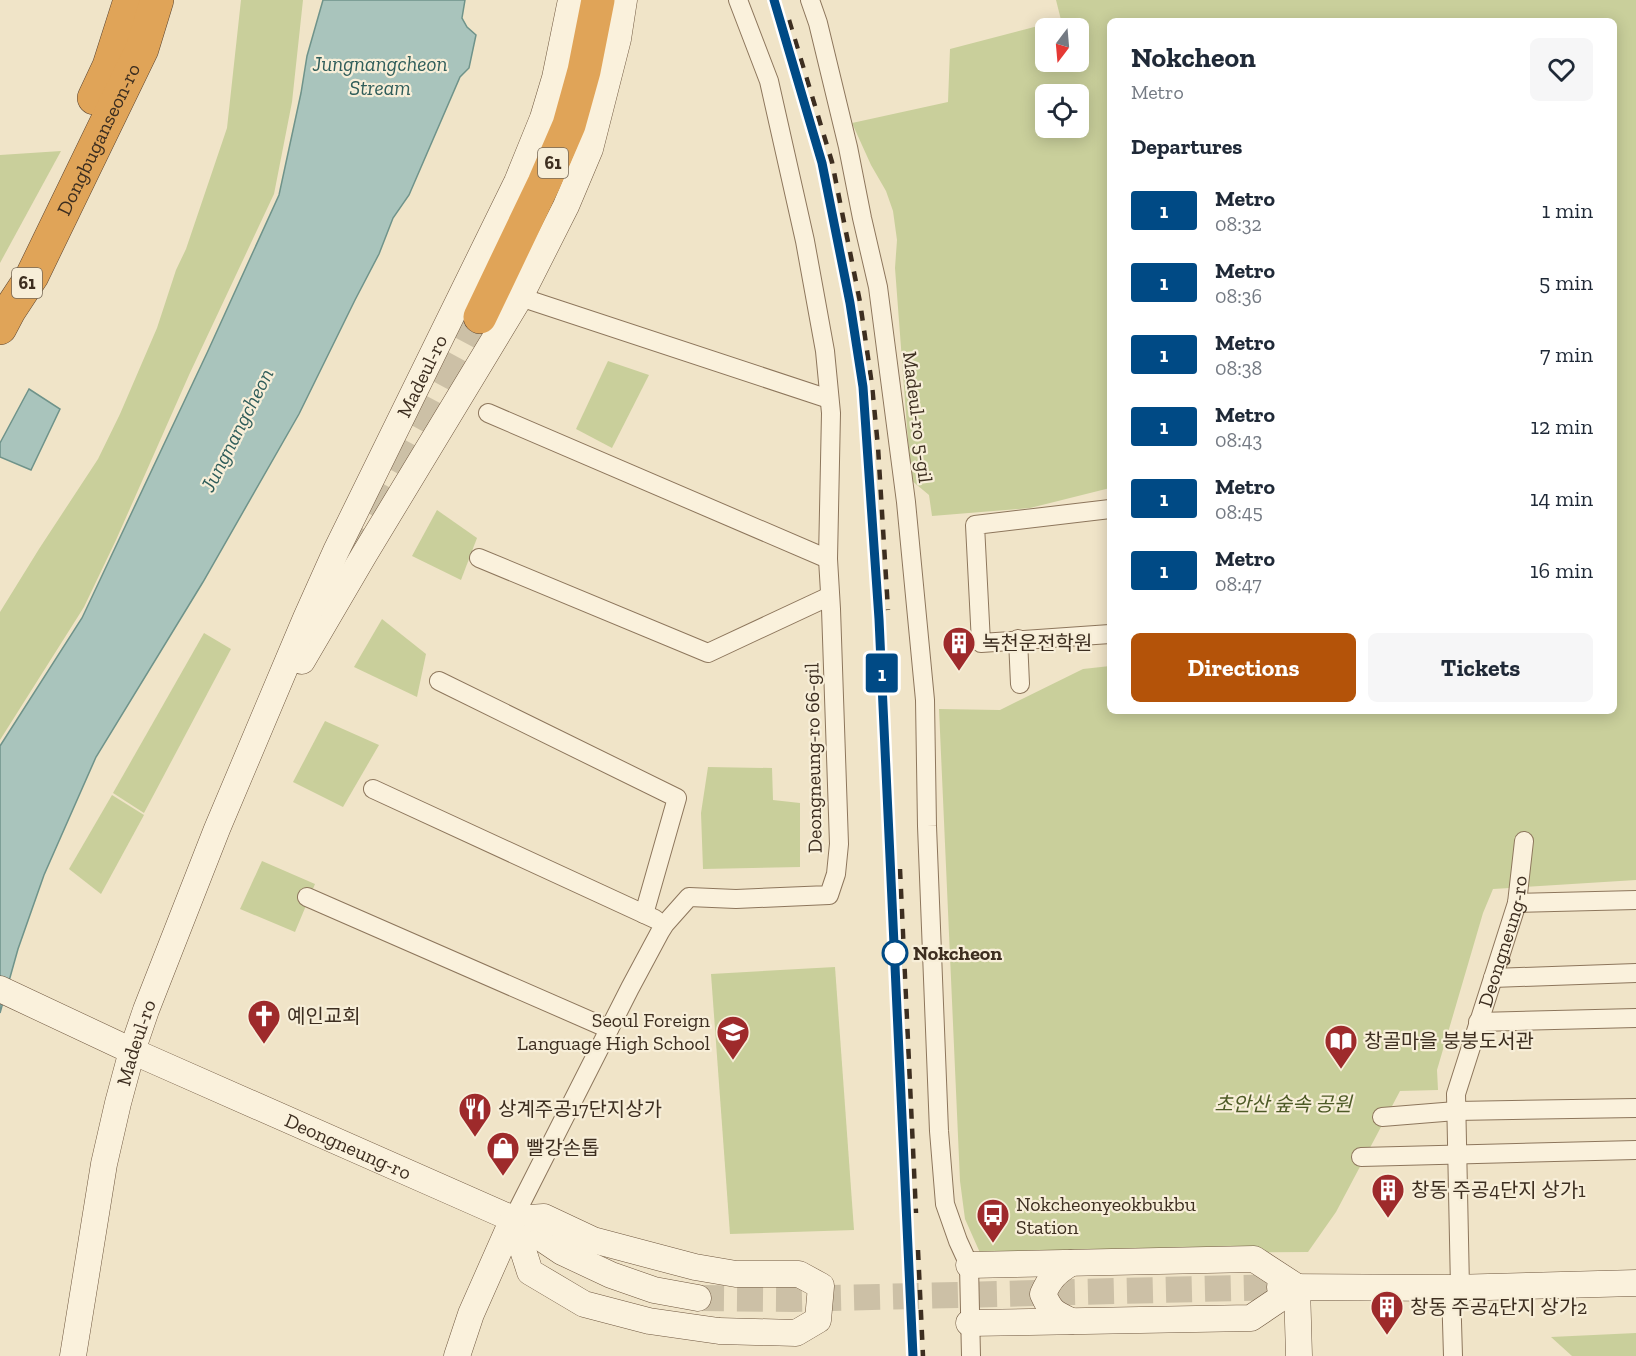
<!DOCTYPE html>
<meta charset="utf-8">
<style>
body{margin:0;font-family:"Zilla Slab","Noto Sans KR",serif;background:#f6f6f7;color:#1f2937;height:100vh;display:flex;flex-direction:column;font-size:22px;white-space:nowrap}
*{box-sizing:border-box;margin:0}
p{font-size:20px;color:#747a83}
.icon{flex:none;width:33px;height:33px;fill:none;stroke:currentColor;stroke-width:2;stroke-linecap:round;stroke-linejoin:round}
.map{position:relative;flex:1;overflow:hidden}
.panel{position:absolute;left:1107px;top:18px;width:510px;height:696px;display:flex;flex-direction:column;background:#fff;border-radius:9px;box-shadow:0 3px 15px #0003}
.panel>*{flex:none}
.badge{padding:0 12px;border-radius:4px;font-size:21px;line-height:39px}
.needle{width:39px;rotate:196deg}
.controls{position:absolute;left:1035px;top:18px;display:grid;gap:12px}
.controls a{display:grid;place-items:center;width:54px;height:54px;border-radius:9px;background:#fff;box-shadow:0 3px 15px #0003;font-size:30px}
.map>.badge{position:absolute;translate:-50% -50%;box-shadow:0 0 0 3px #fff}
h2{padding:0 24px;font-size:22px;line-height:54px}
.round{display:grid;place-items:center;flex:none;width:63px;height:63px;border-radius:9px;background:#f6f6f7}
.headline{display:flex;align-items:center;justify-content:space-between;height:102px;padding:0 24px}
h1{font-size:28px;font-weight:700;line-height:45px}
.action{display:flex;gap:12px;margin-top:auto;padding:12px 24px}
.action a{flex:1;height:69px;border-radius:9px;background:#b45309;color:#fff;font-size:24px;font-weight:700;line-height:69px;text-align:center}
.action a+a{background:#f6f6f7;color:#1f2937}
ul{padding:0;list-style:none}
li{display:flex;align-items:center;gap:18px;height:72px;padding:0 24px}
li div{flex:1}
li b{display:block;font-size:22px}
li em{font-style:normal}
li .badge{min-width:66px;font-weight:700;text-align:center}
.map>svg:first-child{display:block}
.green{fill:#c9cf9b;fill-rule:evenodd}
.water{fill:#a9c4bc;stroke:#6f938a;stroke-width:1.5}
.lines{fill:none;stroke-linecap:round;stroke-linejoin:round}
.secondary-tunnel{stroke:#ccc0a6;stroke-width:26;stroke-dasharray:26 13;stroke-linecap:butt}
.highway-tunnel{stroke:#ccc0a6;stroke-width:33;stroke-dasharray:33 16;stroke-linecap:butt}
.street-casing{stroke:#8d765c;stroke-width:20}
.secondary-casing{stroke:#6f573f;stroke-width:27}
.highway-casing{stroke:#5b4430;stroke-width:34}
.street{stroke:#faf1dc;stroke-width:18}
.secondary{stroke:#faf1dc;stroke-width:26}
.highway{stroke:#e0a458;stroke-width:33}
.rail{stroke:#3d2e20;stroke-width:4.5;stroke-dasharray:10 10;stroke-linecap:butt}
.line-casing{stroke:#fff;stroke-width:14}
.line{stroke:#004a85;stroke-width:9}
.stop-dot{fill:#fff;stroke:#004a85;stroke-width:3}
.labels{text-anchor:middle;stroke-width:4.5;stroke-linejoin:round;paint-order:stroke}
.shield{fill:#f7eed8;stroke:#756857;stroke-width:1.5}
.shield-label{font-size:18px;font-weight:bold;fill:#3d2e20}
.street-label{font-size:20px;fill:#3d2e20;stroke:#f7eed8}
.poi-label{font-size:20px;fill:#3d2e20;stroke:#f7eed8;text-anchor:start}
.stop-label{font-size:20px;font-weight:bold;fill:#3d2e20;stroke:#f7eed8;text-anchor:start}
.park-label{font-size:20px;font-style:italic;fill:#4d5a26;stroke:#f7eed8}
.water-label{font-size:21px;font-style:italic;fill:#2f5d5a;stroke:#f7eed8}
</style>
<div class="map">
<svg width="1636" height="1356" viewBox="0 0 1636 1356">
<rect width="100%" height="100%" fill="#f0e4c8"/>
<g class="green">
<path d="M241,0H303L292,102L274,194L189,375L116,540L84,607L0,740V612L39,549L98,459L120,414L157,328L176,270L186,249L227,128Z"/>
<path d="M1056,0H1636V880L1493,889L1483,913L1437,1070L1438,1090L1400,1091L1336,1212L1308,1252L981,1255L965,1219L960,1181L939,709L1000,710L1083,669L1110,666V711H1614V21H1110V488L1030,508L932,516L929,495L911,480L895,268L897,240L893,211L886,191L871,165L852,123L948,102L950,49L1061,20ZM1046,28H1078V62H1046ZM1046,94H1078V128H1046Z"/>
<path d="M61,151L0,263V155Z"/>
<path d="M608,361L649,375L612,448L576,429Z"/>
<path d="M437,510L477,538L461,580L412,556Z"/>
<path d="M382,619L426,654L417,697L354,667Z"/>
<path d="M204,633L231,649L144,813L113,793Z"/>
<path d="M325,721L379,745L343,807L293,782Z"/>
<path d="M708,767L772,768L773,800L800,803V867L703,869L701,813Z"/>
<path d="M112,795L144,815L101,894L69,869Z"/>
<path d="M262,861L315,884L295,932L240,909Z"/>
<path d="M835,967L854,1230L730,1234L711,974Z"/>
<path d="M1636,1333V1356H1572L1551,1337Z"/>
</g>
<g class="water">
<path d="M323,0H465L462,18L467,27L476,35L469,68L460,77L409,195L393,218L379,254L355,300L299,414L203,582L96,757L44,875L18,949L0,1013V746L82,618L207,353L279,195L301,93L307,56Z"/>
<path d="M29,389L60,409L31,470L0,457V443Z"/>
</g>
<g class="lines">
<path class="secondary-tunnel" d="M698,1298L794,1299L1280,1287"/>
<path class="highway-tunnel" d="M348,558L383,498L480,317"/>
<g class="street-casing">
<g id="street">
<path d="M810,0L818,23L848,147L862,218L878,287L906,502L925,700L927,826L939,1131L945,1204L958,1241L969,1265L971,1356"/>
<path d="M520,297L829,399"/>
<path d="M488,413L828,559"/>
<path d="M1110,509L975,525L981,643L1110,634"/>
<path d="M479,558L708,653L830,596"/>
<path d="M1018,639L1020,684"/>
<path d="M439,681L677,798L644,914"/>
<path d="M373,789L655,919"/>
<path d="M307,897L609,1029"/>
<path d="M1517,903L1636,900"/>
<path d="M1493,978L1636,973"/>
<path d="M1478,1022L1636,1018"/>
<path d="M1382,1117L1456,1111L1636,1108"/>
<path d="M1361,1157L1636,1150"/>
<path d="M513,1219L630,988L660,932L665,924L689,897L736,899L829,895L836,874L839,844L831,609L828,559L831,413L825,351L805,241L769,81L738,0"/>
<path d="M1451,1288L1453,1356"/>
<path id="s1" d="M1460,1288L1456,1094L1517,903L1524,841"/>
</g>
</g>
<g class="secondary-casing">
<g id="secondary">
<path d="M302,661L364,555L520,297L566,206L590,149L618,39L624,0"/>
<path id="s2" d="M0,989L132,1051L513,1219L562,1252L611,1275L654,1290L698,1298"/>
<path d="M544,1217L593,1240L695,1267L736,1274H799L821,1286L818,1320L796,1333L719,1331L649,1321L584,1304L530,1272L513,1219Z"/>
<path d="M1071,1263C1056,1272 1050,1278 1043,1294C1051,1312 1054,1313 1071,1321"/>
<path d="M969,1265L1254,1259L1297,1287"/>
<path d="M1280,1287L1451,1288L1636,1283"/>
<path d="M1297,1287L1299,1356"/>
<path d="M969,1323L1251,1318L1297,1287"/>
<path id="s3" d="M73,1356L104,1164L118,1103L132,1051L146,1010L217,829L306,618L336,551L517,182L543,118L555,78L571,0"/>
<path d="M457,1356L471,1314L513,1219"/>
</g>
</g>
<g class="highway-casing">
<g id="highway">
<path d="M94,98L109,66L130,0"/>
<path d="M480,317L544,183L569,125L584,71L598,0"/>
<path id="s4" d="M0,328L9,311L32,276L142,49L157,0"/>
</g>
</g>
<use href="#street" class="street"/>
<use href="#secondary" class="secondary"/>
<use href="#highway" class="highway"/>
<g class="rail">
<path d="M774,0L822,163L850,303L863,387L881,652"/>
<path d="M789,20L832,162L860,302L872,385L878,447L888,610"/>
<path d="M883,693L906,1214"/>
<path d="M900,869L916,1213"/>
<path d="M908,1250L913,1356"/>
<path d="M918,1250L923,1356"/>
</g>
</g>
<g class="lines">
<g class="line-casing">
<path id="line" d="M774,0L822,163L850,303L863,387L879,619L913,1356"/>
</g>
<use href="#line" class="line"/>
</g>
<defs>
<g id="building-pin" transform="scale(1.725)"><path d="M0 17L-7.5 6A9.5 9.5 0 1 1 7.5 6Z" fill="#9e2a2b" stroke="#f7eed8"/><path d="M-4-6H4V6H1V3H-1V6H-4ZM-2.5-4.3h1.7v1.8h-1.7ZM.8-4.3h1.7v1.8H.8ZM-2.5-1h1.7V.8h-1.7ZM.8-1h1.7V.8H.8Z" fill="#fff"/></g>
<g id="church-pin" transform="scale(1.725)"><path d="M0 17L-7.5 6A9.5 9.5 0 1 1 7.5 6Z" fill="#9e2a2b" stroke="#f7eed8"/><path d="M-1.2-6h2.4v3.5h3.3v2.4h-3.3V6h-2.4V-.1h-3.3v-2.4h3.3Z" fill="#fff"/></g>
<g id="school-pin" transform="scale(1.725)"><path d="M0 17L-7.5 6A9.5 9.5 0 1 1 7.5 6Z" fill="#9e2a2b" stroke="#f7eed8"/><path d="M0-5L7-2L0 1L-7-2ZM-4 1L0 2.5L4 1V4Q0 6-4 4Z" fill="#fff"/></g>
<g id="library-pin" transform="scale(1.725)"><path d="M0 17L-7.5 6A9.5 9.5 0 1 1 7.5 6Z" fill="#9e2a2b" stroke="#f7eed8"/><path d="M-6-4Q-3-5.5-.7-3.5V5Q-3 3-6 4ZM6-4Q3-5.5 .7-3.5V5Q3 3 6 4Z" fill="#fff"/></g>
<g id="restaurant-pin" transform="scale(1.725)"><path d="M0 17L-7.5 6A9.5 9.5 0 1 1 7.5 6Z" fill="#9e2a2b" stroke="#f7eed8"/><path d="M-5-6h1v4h1v-4h1v4h1v-4h1v5L-1.5 .5V6h-2V.5L-5-1ZM5-6V6H3V1.5H1.5Q1.5-4 5-6Z" fill="#fff"/></g>
<g id="shop-pin" transform="scale(1.725)"><path d="M0 17L-7.5 6A9.5 9.5 0 1 1 7.5 6Z" fill="#9e2a2b" stroke="#f7eed8"/><path d="M-5-2.5h2.3a2.7 3.5 0 0 1 5.4 0H5L5.5 6h-11ZM-1.5-2.5h3a1.5 2.3 0 0 0-3 0Z" fill="#fff"/></g>
<g id="bus-pin" transform="scale(1.725)"><path d="M0 17L-7.5 6A9.5 9.5 0 1 1 7.5 6Z" fill="#9e2a2b" stroke="#f7eed8"/><path d="M-5-6H5V4H4V6H2V4H-2V6H-4V4H-5ZM-3.5-4V0h7V-4ZM-3.5 1.2v1.5H-2V1.2ZM2 1.2v1.5H3.5V1.2Z" fill="#fff"/></g>
</defs>
<g fill-rule="evenodd">
<use href="#building-pin" x="959" y="643"/>
<use href="#church-pin" x="264" y="1016"/>
<use href="#school-pin" x="733" y="1032"/>
<use href="#library-pin" x="1341" y="1041"/>
<use href="#restaurant-pin" x="475" y="1109"/>
<use href="#shop-pin" x="503" y="1148"/>
<use href="#building-pin" x="1388" y="1190"/>
<use href="#bus-pin" x="993" y="1215"/>
<use href="#building-pin" x="1387" y="1307"/>
</g>
<circle class="stop-dot" cx="895" cy="953" r="12"/>
<g class="labels">
<g class="shield">
<rect x="538" y="148" width="30" height="30" rx="4.5"/>
<rect x="12" y="268" width="30" height="30" rx="4.5"/>
</g>
<g class="shield-label">
<text x="553" y="169">61</text>
<text x="27" y="289">61</text>
</g>
<g class="street-label">
<text dy="7" stroke="none"><textPath href="#s4" startOffset="213">Dongbuganseon-ro</textPath></text>
<text dy="7" stroke="none"><textPath href="#s3" startOffset="1046">Madeul-ro</textPath></text>
<text transform="translate(918 417) rotate(83)" y="7">Madeul-ro 5-gil</text>
<text transform="translate(813 758) rotate(-91)" y="7">Deongneung-ro 66-gil</text>
<text dy="7" stroke="none"><textPath href="#s1" startOffset="354">Deongneung-ro</textPath></text>
<text dy="7" stroke="none"><textPath href="#s3" startOffset="320">Madeul-ro</textPath></text>
<text dy="7" stroke="none"><textPath href="#s2" startOffset="382">Deongneung-ro</textPath></text>
</g>
<g class="poi-label">
<text x="982" y="650">녹천운전학원</text>
<text x="287" y="1023">예인교회</text>
<text x="710" y="1027" text-anchor="end">Seoul Foreign<tspan x="710" dy="23">Language High School</tspan></text>
<text x="1364" y="1048">창골마을 붕붕도서관</text>
<text x="498" y="1116">상계주공17단지상가</text>
<text x="526" y="1155">빨강손톱</text>
<text x="1411" y="1197">창동 주공4단지 상가1</text>
<text x="1016" y="1211">Nokcheonyeokbukbu<tspan x="1016" dy="23">Station</tspan></text>
<text x="1410" y="1314">창동 주공4단지 상가2</text>
</g>
<g class="stop-label">
<text x="913" y="960">Nokcheon</text>
</g>
<g class="park-label">
<text x="1283" y="1111">초안산 숲속 공원</text>
</g>
<g class="water-label">
<text x="380" y="71">Jungnangcheon<tspan x="380" dy="24">Stream</tspan></text>
<text transform="translate(237 430) rotate(-63)" y="7">Jungnangcheon</text>
</g>
</g>
</svg>
<div class="controls">
<a><svg class="needle" viewBox="-14 -14 28 28"><path d="M0-13l5 13h-10z" fill="#e53935"/><path d="M0 13l5-13h-10z" fill="#747a83"/></svg></a>
<a><svg class="icon" aria-label="locate" viewBox="0 0 24 24"><circle cx="12" cy="12" r="6"/><path d="M12 2v4M12 18v4M2 12h4M18 12h4"/></svg></a>
</div>
<b class="badge" style="left:882px;top:673px;background:#004a85;color:#fff">1</b>
<section class="panel">
<div class="headline"><div><h1>Nokcheon</h1><p>Metro</p></div><a class="round"><svg class="icon" aria-label="heart" viewBox="0 0 24 24"><path d="M12 20l-8-8c-3-5 5-10 8-4 3-6 11-1 8 4z"/></svg></a></div>
<h2>Departures</h2>
<ul>
<li><span class="badge" style="background:#004a85;color:#fff">1</span><div><b>Metro</b><p>08:32</p></div><em>1 min</em></li>
<li><span class="badge" style="background:#004a85;color:#fff">1</span><div><b>Metro</b><p>08:36</p></div><em>5 min</em></li>
<li><span class="badge" style="background:#004a85;color:#fff">1</span><div><b>Metro</b><p>08:38</p></div><em>7 min</em></li>
<li><span class="badge" style="background:#004a85;color:#fff">1</span><div><b>Metro</b><p>08:43</p></div><em>12 min</em></li>
<li><span class="badge" style="background:#004a85;color:#fff">1</span><div><b>Metro</b><p>08:45</p></div><em>14 min</em></li>
<li><span class="badge" style="background:#004a85;color:#fff">1</span><div><b>Metro</b><p>08:47</p></div><em>16 min</em></li>
</ul>
<div class="action"><a>Directions</a><a>Tickets</a></div>
</section>
</div>
